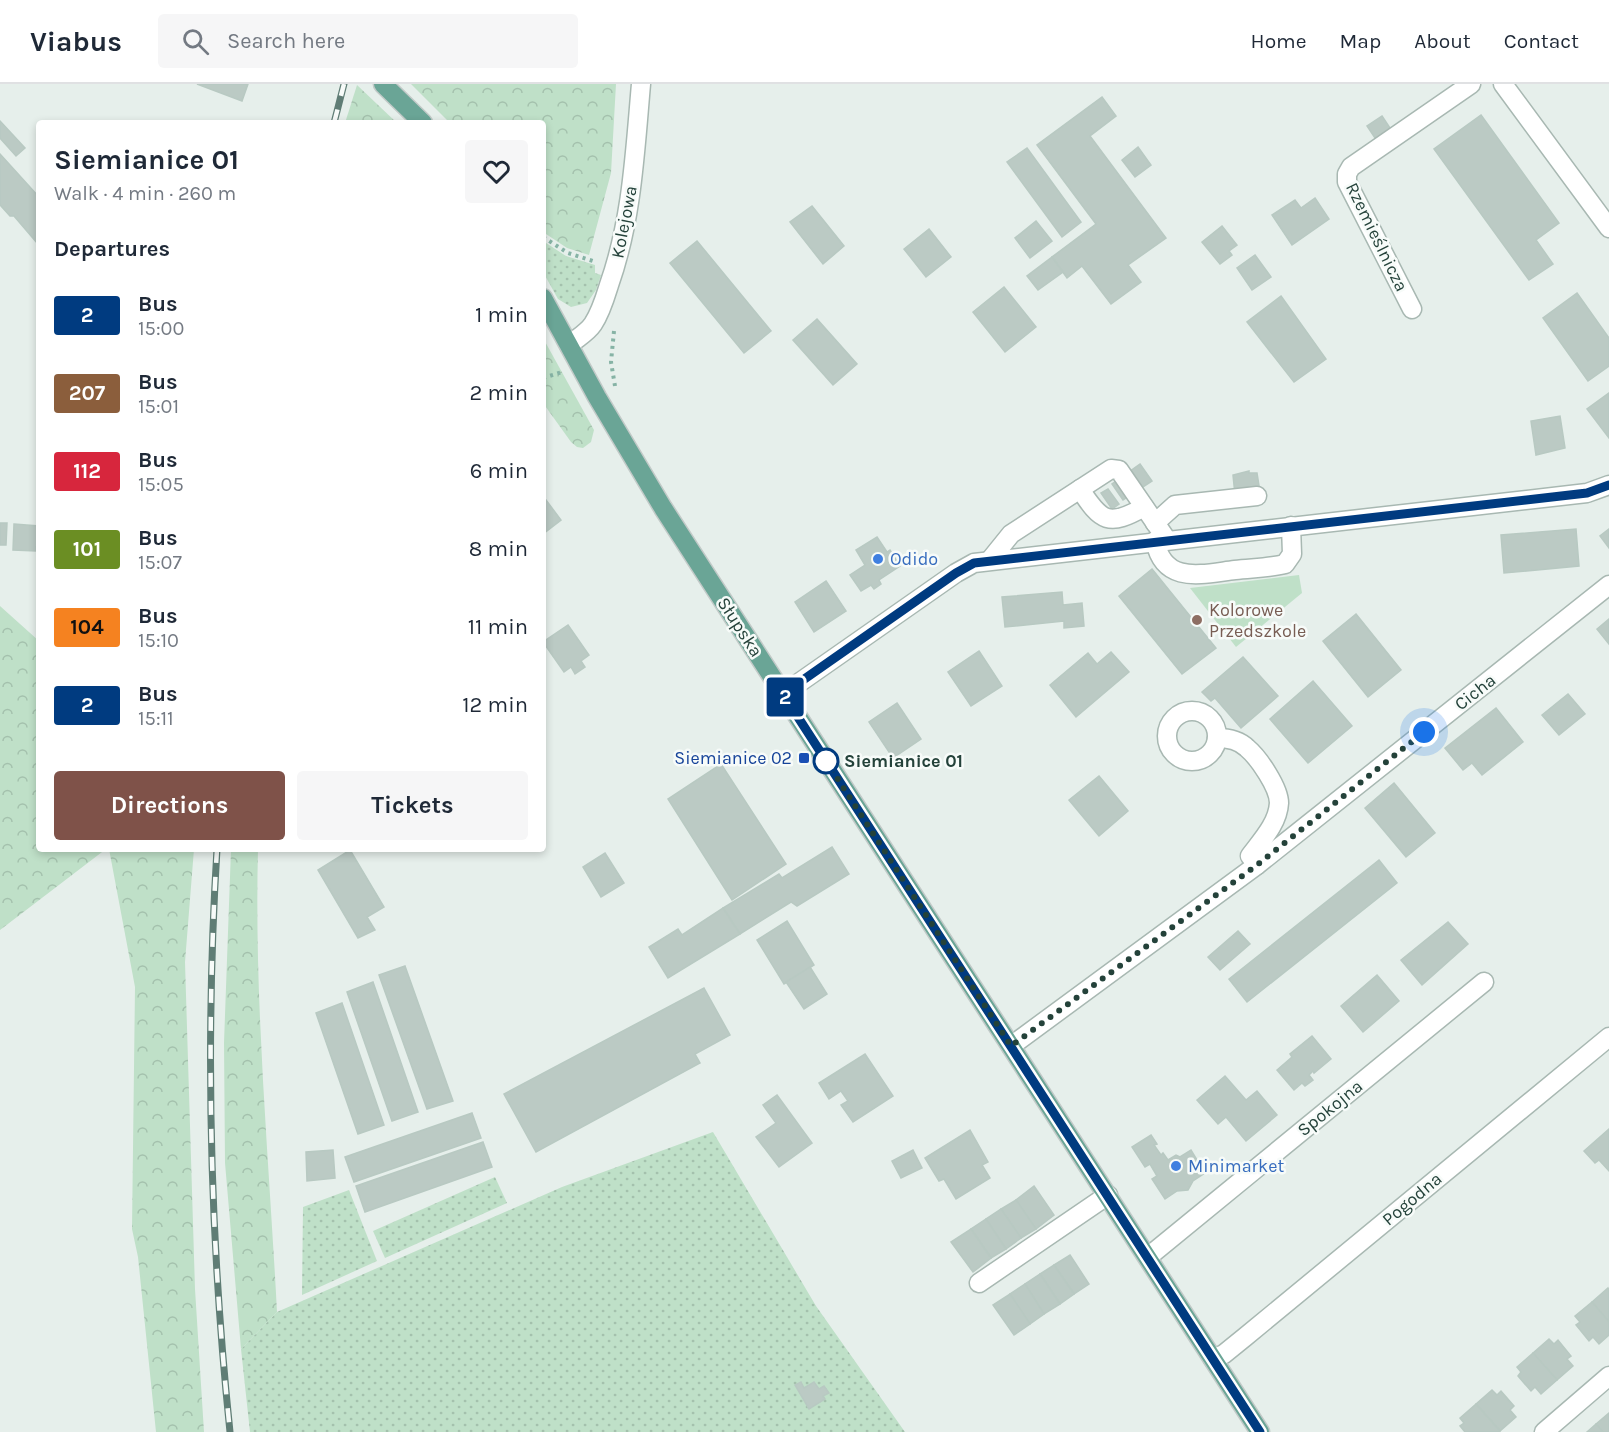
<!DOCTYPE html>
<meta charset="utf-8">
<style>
body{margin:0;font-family:Karla,sans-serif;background:#f6f6f7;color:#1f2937;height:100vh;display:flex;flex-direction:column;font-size:22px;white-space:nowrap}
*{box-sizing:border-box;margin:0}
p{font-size:20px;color:#747a83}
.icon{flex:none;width:33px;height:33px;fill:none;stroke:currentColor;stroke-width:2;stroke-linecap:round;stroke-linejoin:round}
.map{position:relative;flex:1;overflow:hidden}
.details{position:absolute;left:36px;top:36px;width:510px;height:732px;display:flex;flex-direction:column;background:#fff;border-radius:6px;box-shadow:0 3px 9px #0003}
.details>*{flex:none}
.badge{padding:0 12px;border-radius:4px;font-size:21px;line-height:39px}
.you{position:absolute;width:30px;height:30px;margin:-15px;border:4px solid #fff;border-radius:50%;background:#1a73e8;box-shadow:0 0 0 9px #1a73e833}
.map>.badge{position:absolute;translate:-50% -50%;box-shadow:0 0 0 3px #fff}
h2{padding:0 18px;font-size:22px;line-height:54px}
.round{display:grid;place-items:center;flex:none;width:63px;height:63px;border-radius:6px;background:#f6f6f7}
.headline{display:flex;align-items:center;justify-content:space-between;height:102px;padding:0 18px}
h1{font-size:28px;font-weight:700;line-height:45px}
.action{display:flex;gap:12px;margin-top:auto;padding:12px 18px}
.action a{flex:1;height:69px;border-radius:6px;background:#7f5249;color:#fff;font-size:24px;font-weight:700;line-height:69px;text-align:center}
.action a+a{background:#f6f6f7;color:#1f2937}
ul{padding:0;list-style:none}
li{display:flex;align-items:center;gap:18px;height:78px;padding:0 18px}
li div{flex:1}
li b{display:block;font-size:22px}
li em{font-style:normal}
li .badge{min-width:66px;font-weight:700;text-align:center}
header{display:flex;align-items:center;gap:36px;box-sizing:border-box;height:84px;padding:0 30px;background:#fff;border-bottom:2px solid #e0e1e3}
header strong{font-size:28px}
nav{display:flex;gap:33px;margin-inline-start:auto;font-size:21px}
.search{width:420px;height:54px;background:#f6f6f7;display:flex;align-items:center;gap:15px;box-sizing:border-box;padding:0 21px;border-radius:6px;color:#747a83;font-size:22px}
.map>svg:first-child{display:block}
.grass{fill:url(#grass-dots)}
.forest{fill:url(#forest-crowns)}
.park{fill:#bfe0c8}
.building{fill:#bbcac4;stroke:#b8c9c2;stroke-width:1.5}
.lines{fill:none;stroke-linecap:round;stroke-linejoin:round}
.minor-casing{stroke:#a8b8b2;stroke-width:21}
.major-casing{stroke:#c2cac8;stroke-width:21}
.path{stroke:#86b3a5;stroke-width:4;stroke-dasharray:3 4.5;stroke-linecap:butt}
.minor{stroke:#fff;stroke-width:18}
.major{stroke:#6aa596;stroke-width:18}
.rail-casing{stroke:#5f7d75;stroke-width:7}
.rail{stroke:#f7fbf9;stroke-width:4.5;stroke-dasharray:14;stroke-linecap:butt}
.line-casing{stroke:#fff;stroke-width:14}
.line{stroke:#003b80;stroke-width:9}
.walk{stroke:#24423a;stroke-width:6;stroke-dasharray:0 10.8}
.shop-dot{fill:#3f7fe0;stroke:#f7fbf9;stroke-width:2}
.education-dot{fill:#8d6e63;stroke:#f7fbf9;stroke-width:2}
.transit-dot{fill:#1a4fb4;stroke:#f7fbf9;stroke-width:2}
.stop-dot{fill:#fff;stroke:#003b80;stroke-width:3}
.labels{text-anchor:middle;stroke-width:5;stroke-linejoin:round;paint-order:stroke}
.street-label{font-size:18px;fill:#24423a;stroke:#f7fbf9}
.shop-label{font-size:18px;fill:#366cbe;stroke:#f7fbf9;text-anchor:start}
.education-label{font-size:18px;fill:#785e54;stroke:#f7fbf9;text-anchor:start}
.transit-label{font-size:18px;fill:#164399;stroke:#f7fbf9;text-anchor:end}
.stop-label{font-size:18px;font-weight:bold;fill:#24423a;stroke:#f7fbf9;text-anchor:start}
</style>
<header>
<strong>Viabus</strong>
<div class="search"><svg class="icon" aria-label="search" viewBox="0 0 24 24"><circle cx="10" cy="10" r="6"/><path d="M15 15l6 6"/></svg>Search here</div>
<nav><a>Home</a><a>Map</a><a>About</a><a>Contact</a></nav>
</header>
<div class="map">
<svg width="1609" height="1348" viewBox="0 0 1609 1348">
<defs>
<pattern id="grass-dots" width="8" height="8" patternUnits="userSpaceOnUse" patternTransform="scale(1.5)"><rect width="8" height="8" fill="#bfe0c8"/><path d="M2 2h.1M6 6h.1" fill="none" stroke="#a4c1ad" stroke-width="1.8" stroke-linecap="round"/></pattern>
<pattern id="forest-crowns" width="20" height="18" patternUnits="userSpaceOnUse" patternTransform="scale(1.5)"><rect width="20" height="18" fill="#bfe0c8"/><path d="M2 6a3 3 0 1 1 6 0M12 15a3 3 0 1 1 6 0" fill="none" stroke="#a4c1ad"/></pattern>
</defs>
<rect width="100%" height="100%" fill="#e6efeb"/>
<g class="grass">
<path d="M543,157L566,172L595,181V189L601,191L596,206L587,219L571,223L558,215L543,188Z"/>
<path d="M713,1048L816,1222L905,1348H250L241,1265L277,1228L562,1103Z"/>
<path d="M495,1093L507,1119L385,1174L373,1147Z"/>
<path d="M349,1106L377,1177L302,1211L303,1123Z"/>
</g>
<g class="forest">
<path d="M411,0H616L611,89L589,171L567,164L543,148V39H450Z"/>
<path d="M357,1L397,39H345Z"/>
<path d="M543,254L594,346L591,358L583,364L577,363L571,358L543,319Z"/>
<path d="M0,522L39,557V765H106L0,846Z"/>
<path d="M109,765H194L185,878L195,1205L204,1348H156L138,1173L132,1145L135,903Z"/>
<path d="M231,765H258C254,919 269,1074 277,1228L241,1265L225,1079L224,959Z"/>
</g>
<path class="park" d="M1299,491L1302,509L1236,563L1190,504Z"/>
<g class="building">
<path d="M197,0H248L242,17Z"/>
<path d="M1102,13L1116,32L1090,52L1166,154L1128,181L1141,198L1111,220L1082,182L1067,194L1052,173L1096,140L1037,61Z"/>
<path d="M1481,31L1559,139L1536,156L1553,180L1529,196L1434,65Z"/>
<path d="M1382,32L1392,47L1377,57L1367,42Z"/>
<path d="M0,37L25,64L16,72L0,54Z"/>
<path d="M1138,63L1151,81L1135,93L1122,76Z"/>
<path d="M1027,64L1081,138L1062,153L1007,78Z"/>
<path d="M0,70L39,113V157L37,159L14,132H10L0,121Z"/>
<path d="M1315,114L1329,135L1292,161L1272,131L1295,116L1301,124Z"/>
<path d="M812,122L844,162L823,180L790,138Z"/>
<path d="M1036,137L1052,157L1030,174L1015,154Z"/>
<path d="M1222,142L1237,161L1229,167L1232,171L1220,180L1202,158Z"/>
<path d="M929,145L951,173L926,193L904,165Z"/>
<path d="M697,157L771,247L744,269L670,179Z"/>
<path d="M1255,171L1271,193L1252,206L1237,184Z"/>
<path d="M1052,173L1063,188L1038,206L1027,192Z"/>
<path d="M1004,203L1036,243L1005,268L973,228Z"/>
<path d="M1577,209L1609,254V282L1588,297L1543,234Z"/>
<path d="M1281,212L1326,275L1294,298L1247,238Z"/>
<path d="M817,235L857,280L833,301L793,256Z"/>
<path d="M1609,309V354L1587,325Z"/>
<path d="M1560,332L1565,364L1536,371L1531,337Z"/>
<path d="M1140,380L1152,397L1123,416L1112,400Z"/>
<path d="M1249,387V389H1257L1260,408L1235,411L1233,391Z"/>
<path d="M1108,405L1119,420L1112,425L1101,409Z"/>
<path d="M543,412L561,436L543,450Z"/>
<path d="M0,439H7L6,461H0Z"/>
<path d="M14,440L39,442V464L36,463V467L13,466Z"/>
<path d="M1576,445L1579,482L1504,489L1501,451Z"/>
<path d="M1609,445V464L1600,452Z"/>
<path d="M877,453L887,468L890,466L900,482L879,496L881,500L874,505L871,501L861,507L850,491L865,481L856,466Z"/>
<path d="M1152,485L1216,564L1182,590L1119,512Z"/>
<path d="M826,497L846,527L814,548L795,518Z"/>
<path d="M1062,508L1063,521L1082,519L1084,542L1064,544V537L1005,543L1002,513Z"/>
<path d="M1356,530L1401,586L1368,613L1323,557Z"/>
<path d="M1609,535V560L1597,545Z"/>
<path d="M568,541L589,571L581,577L585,583L575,590L571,583L564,588L543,558Z"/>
<path d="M979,567L1002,602L971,622L948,588Z"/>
<path d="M1111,568L1129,588L1076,633L1050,601L1088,569L1097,580Z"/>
<path d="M1243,573L1278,612L1241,644L1215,614L1211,617L1202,608Z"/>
<path d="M1313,597L1352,642L1308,679L1270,635Z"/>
<path d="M1568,610L1585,630L1559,651L1542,631Z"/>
<path d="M897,619L921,655L893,674L869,638Z"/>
<path d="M1496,624L1523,658L1482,691L1472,679L1463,686L1445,664Z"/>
<path d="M721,680L786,780L732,816L668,715Z"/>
<path d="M1099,692L1128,727L1099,752L1069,716Z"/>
<path d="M1394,699L1435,749L1406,773L1365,724Z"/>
<path d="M832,763L849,790L797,822L791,818L740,850L723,824L779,790L782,794Z"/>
<path d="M350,766L384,823L367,833L375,846L358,854L318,786Z"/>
<path d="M605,769L624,799L601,813L583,783Z"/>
<path d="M1379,776L1397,799L1247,918L1229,895Z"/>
<path d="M723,824L740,850L668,894L649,863L678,845L682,851Z"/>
<path d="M787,837L814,881L784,900L757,856Z"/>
<path d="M1448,838L1468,860L1422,901L1401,876Z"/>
<path d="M1238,847L1250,860L1220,886L1208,873Z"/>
<path d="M405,882L453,1017L427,1025L379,891Z"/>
<path d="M810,883L827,910L804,925L786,898Z"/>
<path d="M1377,891L1399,917L1363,948L1341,922Z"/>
<path d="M373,898L418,1028L392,1037L347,908Z"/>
<path d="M704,904L730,951L695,970L700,979L536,1068L504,1010Z"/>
<path d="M342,919L384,1041L358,1050L316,929Z"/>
<path d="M1312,952L1331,975L1314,989L1313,987L1309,991L1313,996L1305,1002L1302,999L1294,1006L1277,986L1292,973L1290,970Z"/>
<path d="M865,970L893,1012L853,1038L841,1021L848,1017L841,1007L829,1015L819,999Z"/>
<path d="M1225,992L1246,1016L1257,1007L1277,1031L1246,1057L1226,1033L1218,1040L1197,1016Z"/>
<path d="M777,1011L812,1059L779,1083L756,1053L776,1039L763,1021Z"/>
<path d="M472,1029L481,1054L354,1098L345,1073Z"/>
<path d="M1609,1045V1087L1599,1076L1595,1079L1584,1067Z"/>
<path d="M970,1046L988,1078L982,1081L990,1094L956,1115L944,1095L939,1097L925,1074Z"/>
<path d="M1151,1051L1157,1060L1154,1061L1161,1071L1163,1069L1168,1076L1176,1071L1180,1073L1191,1066L1205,1089L1193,1097L1188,1106L1177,1107L1165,1115L1152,1095L1157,1092L1150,1080L1145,1083L1132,1063Z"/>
<path d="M483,1058L492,1083L365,1128L356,1102Z"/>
<path d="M333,1066L335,1094L307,1097L306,1068Z"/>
<path d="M913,1066L922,1084L901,1094L892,1077Z"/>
<path d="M1034,1102L1054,1131L1036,1145L1016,1116Z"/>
<path d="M1016,1116L1036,1145L1021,1154L1001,1125Z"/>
<path d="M1001,1125L1021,1154L1006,1165L986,1135Z"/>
<path d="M986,1135L1006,1165L991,1174L971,1145Z"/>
<path d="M971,1145L991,1174L973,1188L951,1158Z"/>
<path d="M1070,1171L1089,1200L1074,1210L1054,1181Z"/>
<path d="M1054,1181L1074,1210L1060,1220L1040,1190Z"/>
<path d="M1040,1190L1060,1220L1044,1230L1025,1200Z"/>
<path d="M1025,1200L1044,1230L1030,1240L1010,1210Z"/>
<path d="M1608,1204L1609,1206V1238L1592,1218Z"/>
<path d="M1010,1210L1030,1240L1014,1251L993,1221Z"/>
<path d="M1592,1218L1609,1238V1251L1599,1260L1593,1253L1589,1257L1576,1241L1580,1238L1575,1232Z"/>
<path d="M1549,1255L1554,1260L1558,1256L1571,1272L1567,1275L1573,1282L1557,1296L1533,1269Z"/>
<path d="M1533,1269L1557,1296L1541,1310L1535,1303L1531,1307L1518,1292L1521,1288L1517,1283Z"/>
<path d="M801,1298L804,1304L814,1298L819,1305L824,1302L829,1309L823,1312L825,1315L809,1325L795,1301Z"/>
<path d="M1492,1306L1497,1311L1501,1307L1514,1322L1510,1326L1516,1333L1500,1347L1476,1320Z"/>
<path d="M1476,1320L1500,1347L1499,1348H1465L1460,1342L1464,1339L1460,1334Z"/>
<path d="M1609,1329V1348H1603L1596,1340Z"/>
<path d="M1596,1340L1603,1348H1587Z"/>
</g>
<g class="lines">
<g class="minor-casing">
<g id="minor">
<path d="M1503,0L1609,144"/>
<path d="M1412,225L1347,98V90L1351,83L1471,0"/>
<path d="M569,261C577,254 587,249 593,240C601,228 605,214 609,201C632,136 635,68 641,0"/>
<path d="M1080,405C1101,438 1109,443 1144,423"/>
<path d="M1155,439L1175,421L1257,412"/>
<path d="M1155,457C1164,501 1201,490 1235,486C1251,484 1269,484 1285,480L1292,470L1291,442"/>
<path d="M990,476L1011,450L1111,385L1119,386L1167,456"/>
<path d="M783,610L956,489L974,479L1587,409L1609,401"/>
<circle cx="1192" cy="652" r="25"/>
<path d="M1217,654C1228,654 1239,656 1247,664C1259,674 1279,704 1279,719C1278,739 1262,756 1250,772L1257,781"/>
<path d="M1011,962L1257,781L1609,501"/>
<path d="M1148,1173L1484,898"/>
<path d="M979,1199L1108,1111"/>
<path d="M1213,1275L1224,1270L1245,1253L1609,953"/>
<path d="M1544,1348L1609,1292"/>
</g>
</g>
<g class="major-casing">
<g id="major">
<path d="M383,0L423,39"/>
<path d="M543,214L597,313L663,424L1260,1348"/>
</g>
</g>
<g class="path">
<path d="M543,153L568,169L596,178"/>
<path d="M614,247L611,278L615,302"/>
<path d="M543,294L562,288"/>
</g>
<use href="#minor" class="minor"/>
<use href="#major" class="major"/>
<g class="rail-casing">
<g id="rail">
<path d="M334,39L344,0"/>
<path d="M217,765C205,959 210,1155 230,1348"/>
</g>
</g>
<use href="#rail" class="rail"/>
</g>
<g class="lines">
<g class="line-casing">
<path id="line" d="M1260,1348L783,610L956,489L974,479L1587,409L1609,401"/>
</g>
<use href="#line" class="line"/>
<path class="walk" d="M826,677L1011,962L1257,781L1424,648"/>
</g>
<g class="shop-dot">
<circle cx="878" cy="475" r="6"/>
<circle cx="1176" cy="1082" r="6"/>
</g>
<circle class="education-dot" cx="1197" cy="536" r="6"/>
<rect class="transit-dot" x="798" y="668" width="12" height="12" rx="3"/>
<circle class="stop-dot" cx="826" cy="677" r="12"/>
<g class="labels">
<g class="street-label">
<text transform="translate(624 138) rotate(-79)" y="6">Kolejowa</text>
<text transform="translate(1377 153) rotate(64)" y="6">Rzemieślnicza</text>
<text transform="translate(740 543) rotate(57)" y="6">Słupska</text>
<text transform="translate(1475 608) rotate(-38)" y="6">Cicha</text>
<text transform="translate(1330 1024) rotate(-39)" y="6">Spokojna</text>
<text transform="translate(1412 1115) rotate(-40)" y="6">Pogodna</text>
</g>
<g class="shop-label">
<text x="890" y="481">Odido</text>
<text x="1188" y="1088">Minimarket</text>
</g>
<g class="education-label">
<text x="1209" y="532">Kolorowe<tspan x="1209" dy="21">Przedszkole</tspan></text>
</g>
<g class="transit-label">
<text x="792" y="680">Siemianice 02</text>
</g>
<g class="stop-label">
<text x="844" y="683">Siemianice 01</text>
</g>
</g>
</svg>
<div class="you" style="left:1424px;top:648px"></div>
<b class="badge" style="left:785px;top:613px;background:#003b80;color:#fff">2</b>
<section class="details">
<div class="headline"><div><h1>Siemianice 01</h1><p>Walk · 4 min · 260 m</p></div><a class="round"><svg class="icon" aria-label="heart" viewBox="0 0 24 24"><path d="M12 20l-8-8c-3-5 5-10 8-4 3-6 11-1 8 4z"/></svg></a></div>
<h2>Departures</h2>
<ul>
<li><span class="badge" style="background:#003b80;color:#fff">2</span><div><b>Bus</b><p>15:00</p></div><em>1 min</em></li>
<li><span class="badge" style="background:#8b5e3c;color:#fff">207</span><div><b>Bus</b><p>15:01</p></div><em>2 min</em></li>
<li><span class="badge" style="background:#d7263d;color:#fff">112</span><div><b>Bus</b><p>15:05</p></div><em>6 min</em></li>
<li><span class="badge" style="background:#6b8e23;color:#fff">101</span><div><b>Bus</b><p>15:07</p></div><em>8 min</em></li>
<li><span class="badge" style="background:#f58220;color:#111">104</span><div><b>Bus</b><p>15:10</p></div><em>11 min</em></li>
<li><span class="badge" style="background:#003b80;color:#fff">2</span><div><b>Bus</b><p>15:11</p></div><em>12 min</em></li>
</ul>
<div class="action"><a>Directions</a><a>Tickets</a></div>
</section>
</div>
